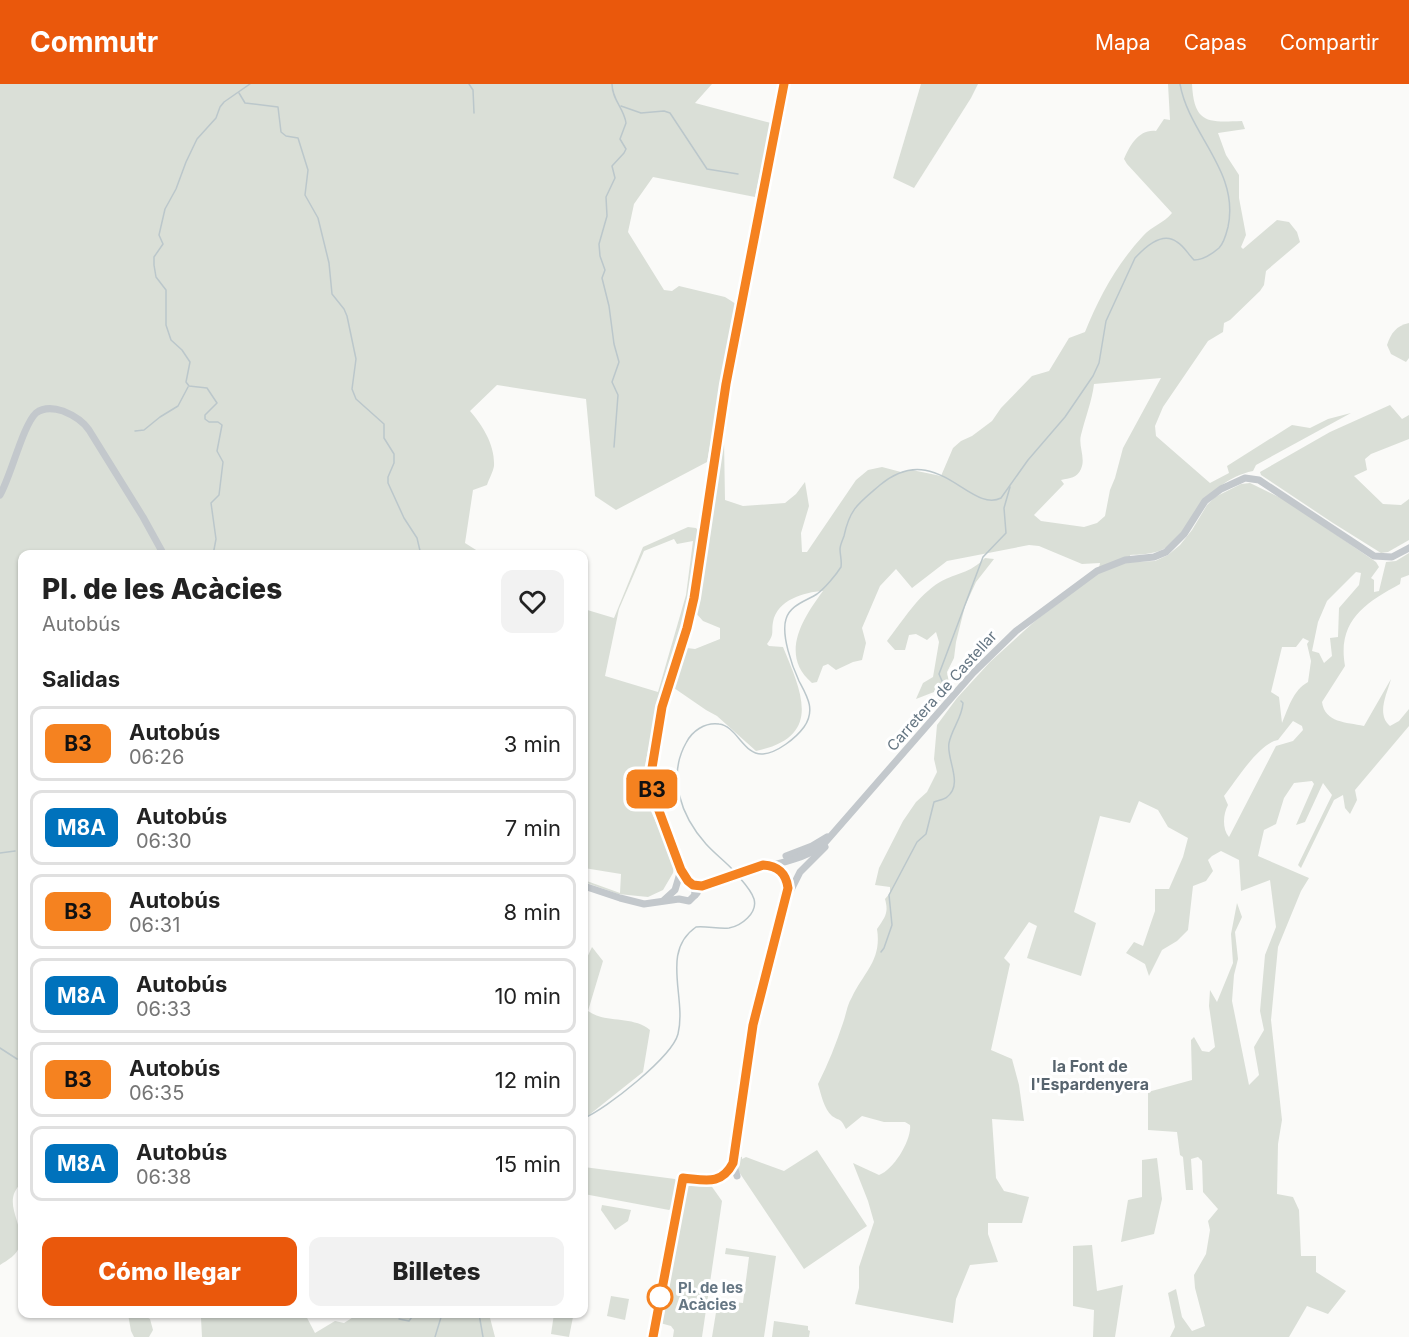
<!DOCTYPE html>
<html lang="es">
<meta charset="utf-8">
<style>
body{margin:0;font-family:Inter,sans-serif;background:#f2f2f2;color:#222;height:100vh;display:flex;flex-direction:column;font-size:22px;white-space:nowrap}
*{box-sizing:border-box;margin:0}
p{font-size:20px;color:#767676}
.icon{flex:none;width:33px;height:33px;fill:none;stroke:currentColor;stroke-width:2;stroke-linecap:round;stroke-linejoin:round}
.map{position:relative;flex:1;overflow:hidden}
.sheet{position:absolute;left:18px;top:466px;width:570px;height:768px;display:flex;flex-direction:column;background:#fff;border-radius:12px;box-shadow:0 2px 4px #0004}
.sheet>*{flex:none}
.badge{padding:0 12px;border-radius:9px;font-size:21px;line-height:39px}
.map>.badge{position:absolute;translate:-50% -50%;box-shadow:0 0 0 3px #fff}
h2{padding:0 24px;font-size:22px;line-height:54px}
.round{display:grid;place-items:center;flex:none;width:63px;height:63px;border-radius:12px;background:#f2f2f2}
.summary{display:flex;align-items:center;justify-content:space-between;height:102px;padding:0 24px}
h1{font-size:28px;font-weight:800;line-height:45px}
.cta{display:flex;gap:12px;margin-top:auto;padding:12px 24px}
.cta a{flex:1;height:69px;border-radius:12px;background:#ea580c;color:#fff;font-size:24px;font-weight:800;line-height:69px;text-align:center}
.cta a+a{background:#f2f2f2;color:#222}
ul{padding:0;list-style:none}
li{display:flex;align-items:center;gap:18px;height:75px;margin:0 12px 9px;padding:0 12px;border:3px solid #e0e0e0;border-radius:12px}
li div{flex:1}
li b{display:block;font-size:22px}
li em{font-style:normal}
li .badge{min-width:66px;font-weight:700;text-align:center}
header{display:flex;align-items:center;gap:36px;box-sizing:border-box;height:84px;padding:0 30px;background:#ea580c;color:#fff}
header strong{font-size:28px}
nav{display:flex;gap:33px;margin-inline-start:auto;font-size:21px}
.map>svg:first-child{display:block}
.green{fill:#dadfd7;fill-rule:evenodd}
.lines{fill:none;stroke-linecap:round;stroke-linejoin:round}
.stream{stroke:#bbc7cb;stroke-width:1.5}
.minor{stroke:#c3c8cc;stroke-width:7}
.line-casing{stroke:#fff;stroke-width:14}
.line{stroke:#f58220;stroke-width:9}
.stop-dot{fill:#fff;stroke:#f58220;stroke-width:3}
.labels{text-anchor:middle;stroke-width:6;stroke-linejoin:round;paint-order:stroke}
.street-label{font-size:15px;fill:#657683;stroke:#fff}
.stop-label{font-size:15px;font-weight:bold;fill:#657683;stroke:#fff;text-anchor:start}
.neighbourhood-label{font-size:16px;font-weight:bold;fill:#57646e;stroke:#fff}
</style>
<header>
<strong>Commutr</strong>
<nav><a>Mapa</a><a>Capas</a><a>Compartir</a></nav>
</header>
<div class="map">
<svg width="1409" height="1253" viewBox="0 0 1409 1253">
<rect width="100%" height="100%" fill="#fafaf8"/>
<g class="green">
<path d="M0,0H712L695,19L771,39L755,113L653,93L634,120L628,148L664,206L672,207L679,202L725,213L736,220L707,378L616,426L595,412L586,315L497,301L470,327C483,342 495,361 494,382C493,388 489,395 487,401L473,406L465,459L484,471H22V1099C0,1117 25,1141 20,1161C17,1171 8,1176 0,1181Z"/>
<path d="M921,0H978L971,14L914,104L893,94Z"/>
<path d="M1168,0H1192C1194,41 1209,38 1242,37L1245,45L1218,49L1226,71L1239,91V114L1246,151L1241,163L1243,165L1277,136L1289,138L1297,148L1300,158L1266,187L1264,201L1260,207L1230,236L1224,239L1223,248L1208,257L1163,323L1155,342L1156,352L1210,399L1229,389L1227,382L1292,341L1310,344L1328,335L1351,329L1256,381L1253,387C1214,395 1198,428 1175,457C1161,470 1148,470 1130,471L1131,478L1155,477L1168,471L1180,461L1192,446L1207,421L1215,413L1241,400L1250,399L1287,417L1376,478L1379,483L1371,494L1374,496V508L1379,507L1386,478L1396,477L1409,469V491L1401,494L1400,500C1365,519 1337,537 1345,582L1322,618C1325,639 1346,638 1364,642L1391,595C1387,610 1376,630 1390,642L1399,637L1409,625V642L1355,706L1357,716L1350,730L1345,724L1343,711L1334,716L1301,784L1298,781L1332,711L1323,699L1305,738L1296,741L1314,700L1312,697L1294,699L1284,714L1276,740L1264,746L1258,772L1309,794L1301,807L1278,863L1271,936L1282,1036L1278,1060L1277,1110L1293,1113L1299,1126L1301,1172H1316V1188L1346,1207L1328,1230L1307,1222L1289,1253H1170L1175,1243L1168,1209L1176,1205L1182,1233L1192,1247L1205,1242L1195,1204L1194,1191L1206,1170L1210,1146L1208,1137L1218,1125L1203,1108L1202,1077L1198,1073L1191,1075L1193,1106H1186L1183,1073L1180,1071L1177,1048L1148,1046V1008L1192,996L1191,956L1194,953L1202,967L1209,968L1215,963L1209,922L1210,906L1217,918L1233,879L1231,850L1237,819L1242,833L1235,848L1238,875L1234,891L1232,917L1249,1001L1259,991L1254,963L1264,946L1260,927L1265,871L1276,843L1270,796L1241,807L1239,776L1221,767L1212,772L1208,776L1213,787L1206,797L1193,802L1188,846L1177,857L1162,866L1149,892L1145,880L1126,869L1134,858L1143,862L1155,827V805H1169L1183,773L1188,754L1168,743L1158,726L1139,717L1130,739L1100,732L1074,828L1096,839L1081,892L1027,874L1037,842L1029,838L1004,874L1010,880L991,966L1012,975L1019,1001L1024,1037L992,1035L996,1094L1004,1107L1029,1113L1022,1139H988V1150L998,1178L970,1181L956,1215L953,1239L855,1220L859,1204V1183L874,1138L868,1117L853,1079L879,1091C894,1086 912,1055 910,1041L905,1038H884L862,1032L846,1045C840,1033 841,1038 832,1032C824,1025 821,1010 818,1000C828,980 836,960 843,939C846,931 847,921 852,913C864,888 882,876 877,845C885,833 889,829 885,815L890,809V803L875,801L879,784L903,737L916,718L927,708L937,688L934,675L937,641L957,614L990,578L1035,537L1098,489L1100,479L1082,480L1039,462L1029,461L947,477L912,504L896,485L880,502L862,544L866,559L862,576L853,578L836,586L828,580L823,582L817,598L812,599C779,571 803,534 823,507C804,508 777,516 773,538C771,549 775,549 767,560L769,562L783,563C802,609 823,653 756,667L717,632L706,626L674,604L677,586L687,564L695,565L720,555V544L703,537L694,527L718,359L724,356L725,416L743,422L785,419L796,410L805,398L809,422L801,449L802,468H807L856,396L868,386L882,383L901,388L912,386L941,392L953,364L961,357L972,352L992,337L1001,324L1032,292L1049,287L1069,254L1085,248C1099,213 1117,180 1143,152C1152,142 1164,139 1172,129L1127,80L1124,75C1130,61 1139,45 1156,47L1164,35L1170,36ZM1161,294L1123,364L1115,394L1110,406L1105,432L1097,439L1084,443L1041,437L1034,431L1064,400L1061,396C1070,394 1077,394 1081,385C1086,374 1078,362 1081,351C1085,334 1092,317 1094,300ZM1356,488L1361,489L1359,501L1339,524L1338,553L1330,554L1332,572L1324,579L1319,569L1312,567L1318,538L1327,517ZM1303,554L1309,557L1307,560L1311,577L1308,598C1293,606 1288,625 1282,639L1279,613L1271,608L1282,563H1296ZM1293,637L1302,642L1303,646L1293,657L1276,662L1229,753C1222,745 1223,730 1228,721L1224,712C1236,697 1259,659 1278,656Z"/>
<path d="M1409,239V274L1406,278L1391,270L1387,261C1391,249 1396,242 1409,239Z"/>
<path d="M1390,321L1402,335L1409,331V355L1371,370L1365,375L1367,386L1354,392L1383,420L1401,421L1409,415V456L1388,468L1381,469L1333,439L1261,391L1260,388L1330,348Z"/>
<path d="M688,443L696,444L701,450L691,515L658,619L643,691L644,712L671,771L674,783L673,789L663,806L648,813L618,810L584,798V796L620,809L621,790L584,784V525L614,534L643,463ZM674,455L677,460L693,457L686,511L658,608L605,592L619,525L644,467Z"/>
<path d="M985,474L994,475L976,498L965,522L956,558L954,574L947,588L950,605L939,618L934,608L916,615L923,599L933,593L939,558L936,548L927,556L916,550L909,551L905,566H895L887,557C902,538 918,511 940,498C958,488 969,490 985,474Z"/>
<path d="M592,863L603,877L588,927C606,940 632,931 650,946L643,988L589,1031H584V880Z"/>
<path d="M817,1066L867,1142L804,1185L739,1088L736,1080L738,1072L742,1073V1075L746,1073L784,1087Z"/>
<path d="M1157,1074L1162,1115L1154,1150L1121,1158L1128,1116L1142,1113V1076Z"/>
<path d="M584,1083L675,1095L678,1099L673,1123L669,1126L584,1110Z"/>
<path d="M689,1097L710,1100L722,1117L702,1253H673L674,1246L671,1242L660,1239L686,1100Z"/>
<path d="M602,1121L631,1126L628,1137L615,1146L601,1126Z"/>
<path d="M1092,1161L1097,1207L1123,1201L1115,1253H1093L1094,1226L1073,1222V1162Z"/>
<path d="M726,1164L776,1172L764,1253H712L718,1216L743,1219L749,1173L725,1170Z"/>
<path d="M611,1212L629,1215L625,1236L607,1232Z"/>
<path d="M128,1230H142L150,1235L153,1246L149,1253H134L131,1247Z"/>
<path d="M207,1230H305L315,1249L335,1237L344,1239L358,1230H489L495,1253H202L201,1234Z"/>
<path d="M554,1230L573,1233L569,1253L551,1250Z"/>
<path d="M774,1237L808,1242V1246L810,1247L809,1253H772Z"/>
</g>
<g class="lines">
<g class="stream">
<path d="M469,0L473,6L474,29"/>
<path d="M612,0C612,16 624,24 626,39L620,55L626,65L624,69L612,82L615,94L606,113L607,132L599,160L600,172L605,186L602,194L609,222L614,260L619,278L612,298L618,311L614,363"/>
<path d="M239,9L245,19L278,23L281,48L286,52L298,54L308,86L305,111L318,134L329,179L332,210L344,225L347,232L356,275L352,305L356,315L384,340V354L394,370V379L388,393V399L404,434L417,454L421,471"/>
<path d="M621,22L641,29L664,27L670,29L707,85L738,90"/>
<path d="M135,347L144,346L160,333L178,322L188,303"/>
<path d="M213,471L216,455L211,419L219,411L223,378L217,367L222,341L218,338H209L205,335V331L217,319L207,304L189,302L186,298L190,278L182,266L171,256L166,241V206L156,193L154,181V173L163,160L159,151L165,125L176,105L186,78L197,55L216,34L220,23L224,18L250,0"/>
<path d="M945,604L939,590L983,473L1006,449L1004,424L1010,403"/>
<path d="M0,769L15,767"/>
<path d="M735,788C726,778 715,770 706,760C681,732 667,693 686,659C692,647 705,638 719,640C737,642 744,672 763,670C777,669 796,654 804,643C816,626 807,612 799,597C792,582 781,551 786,535C790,521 806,517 817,510C825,504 836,491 841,483C842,476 840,471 840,465C840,461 843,455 844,452C850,424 859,419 880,401C936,354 970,430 1001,414L1028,376L1065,333L1093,292L1099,279L1106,237L1135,174C1145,163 1163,147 1177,158C1184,162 1188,170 1194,176C1203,176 1212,170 1219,164C1224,159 1226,151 1228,143C1240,87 1189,51 1180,0"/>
<path d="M881,868L884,864L892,841L889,811L917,758L926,750L934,718C938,716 944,716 947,713C964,700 946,675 949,659C952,644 962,634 963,619L961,617"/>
<path d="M0,964L17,975"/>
<path d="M584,1034C606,1025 672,973 678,950C687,913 660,868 696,843C707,842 718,845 729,844C741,842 758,829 754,815C751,806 744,799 738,792"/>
<path d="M479,1230L483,1253"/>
<path d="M399,1235L409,1237L414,1230"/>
<path d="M435,1253L442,1230"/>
</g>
<g class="minor">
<path d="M0,411C11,392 23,341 36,329C44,323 54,324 63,327C73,331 83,337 89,346L143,433L164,471"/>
<path d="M786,772L812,762L827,753"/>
<path d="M763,781C779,782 809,771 822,762L973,589L1016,547L1097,487L1125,476L1154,473L1166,468L1184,450L1205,417L1221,405L1245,394L1259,396L1374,472L1392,473L1409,464"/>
<path d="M770,781C784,786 790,796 786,810"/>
<path d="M693,801L702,802L767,779"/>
<path d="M584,802L620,814L644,820L679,815L689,817L697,809"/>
<path d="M695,811L694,801L689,797L681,786L655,718L652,708L651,690L662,623L687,544L694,514L726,300L784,0"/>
<path d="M664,816L675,806L681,786"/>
<path d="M733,1079L737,1092"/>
<path d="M727,1089L733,1079L753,941L786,816L800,788L825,763"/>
</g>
</g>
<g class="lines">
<g class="line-casing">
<path id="line" d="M653,1253L683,1094C705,1096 721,1102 733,1079L753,941L788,804C786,789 778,782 763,781L702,802L693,801L688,797L681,786L652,708L651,690L662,623L687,544L694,514L726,300L784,0"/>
</g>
<use href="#line" class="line"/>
</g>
<circle class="stop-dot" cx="660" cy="1213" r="12"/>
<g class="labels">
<g class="street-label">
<text transform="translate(942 607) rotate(-48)" y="5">Carretera de Castellar</text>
</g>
<g class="stop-label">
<text x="678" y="1209">Pl. de les<tspan x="678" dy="17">Acàcies</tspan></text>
</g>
<g class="neighbourhood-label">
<text x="1090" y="988">la Font de<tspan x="1090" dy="18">l'Espardenyera</tspan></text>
</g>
</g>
</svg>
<b class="badge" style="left:652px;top:705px;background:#f58220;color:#111">B3</b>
<section class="sheet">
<div class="summary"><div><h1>Pl. de les Acàcies</h1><p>Autobús</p></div><a class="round"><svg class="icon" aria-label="heart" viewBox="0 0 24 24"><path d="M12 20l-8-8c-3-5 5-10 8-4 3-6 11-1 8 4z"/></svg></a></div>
<h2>Salidas</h2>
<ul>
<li><span class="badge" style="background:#f58220;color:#111">B3</span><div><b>Autobús</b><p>06:26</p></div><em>3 min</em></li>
<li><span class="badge" style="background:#0072bc;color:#fff">M8A</span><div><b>Autobús</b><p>06:30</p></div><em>7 min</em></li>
<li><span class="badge" style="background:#f58220;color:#111">B3</span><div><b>Autobús</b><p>06:31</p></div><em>8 min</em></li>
<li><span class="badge" style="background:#0072bc;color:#fff">M8A</span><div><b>Autobús</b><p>06:33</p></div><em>10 min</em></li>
<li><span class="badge" style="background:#f58220;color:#111">B3</span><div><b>Autobús</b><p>06:35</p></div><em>12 min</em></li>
<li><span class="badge" style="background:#0072bc;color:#fff">M8A</span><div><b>Autobús</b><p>06:38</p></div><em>15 min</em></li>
</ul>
<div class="cta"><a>Cómo llegar</a><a>Billetes</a></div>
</section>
</div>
